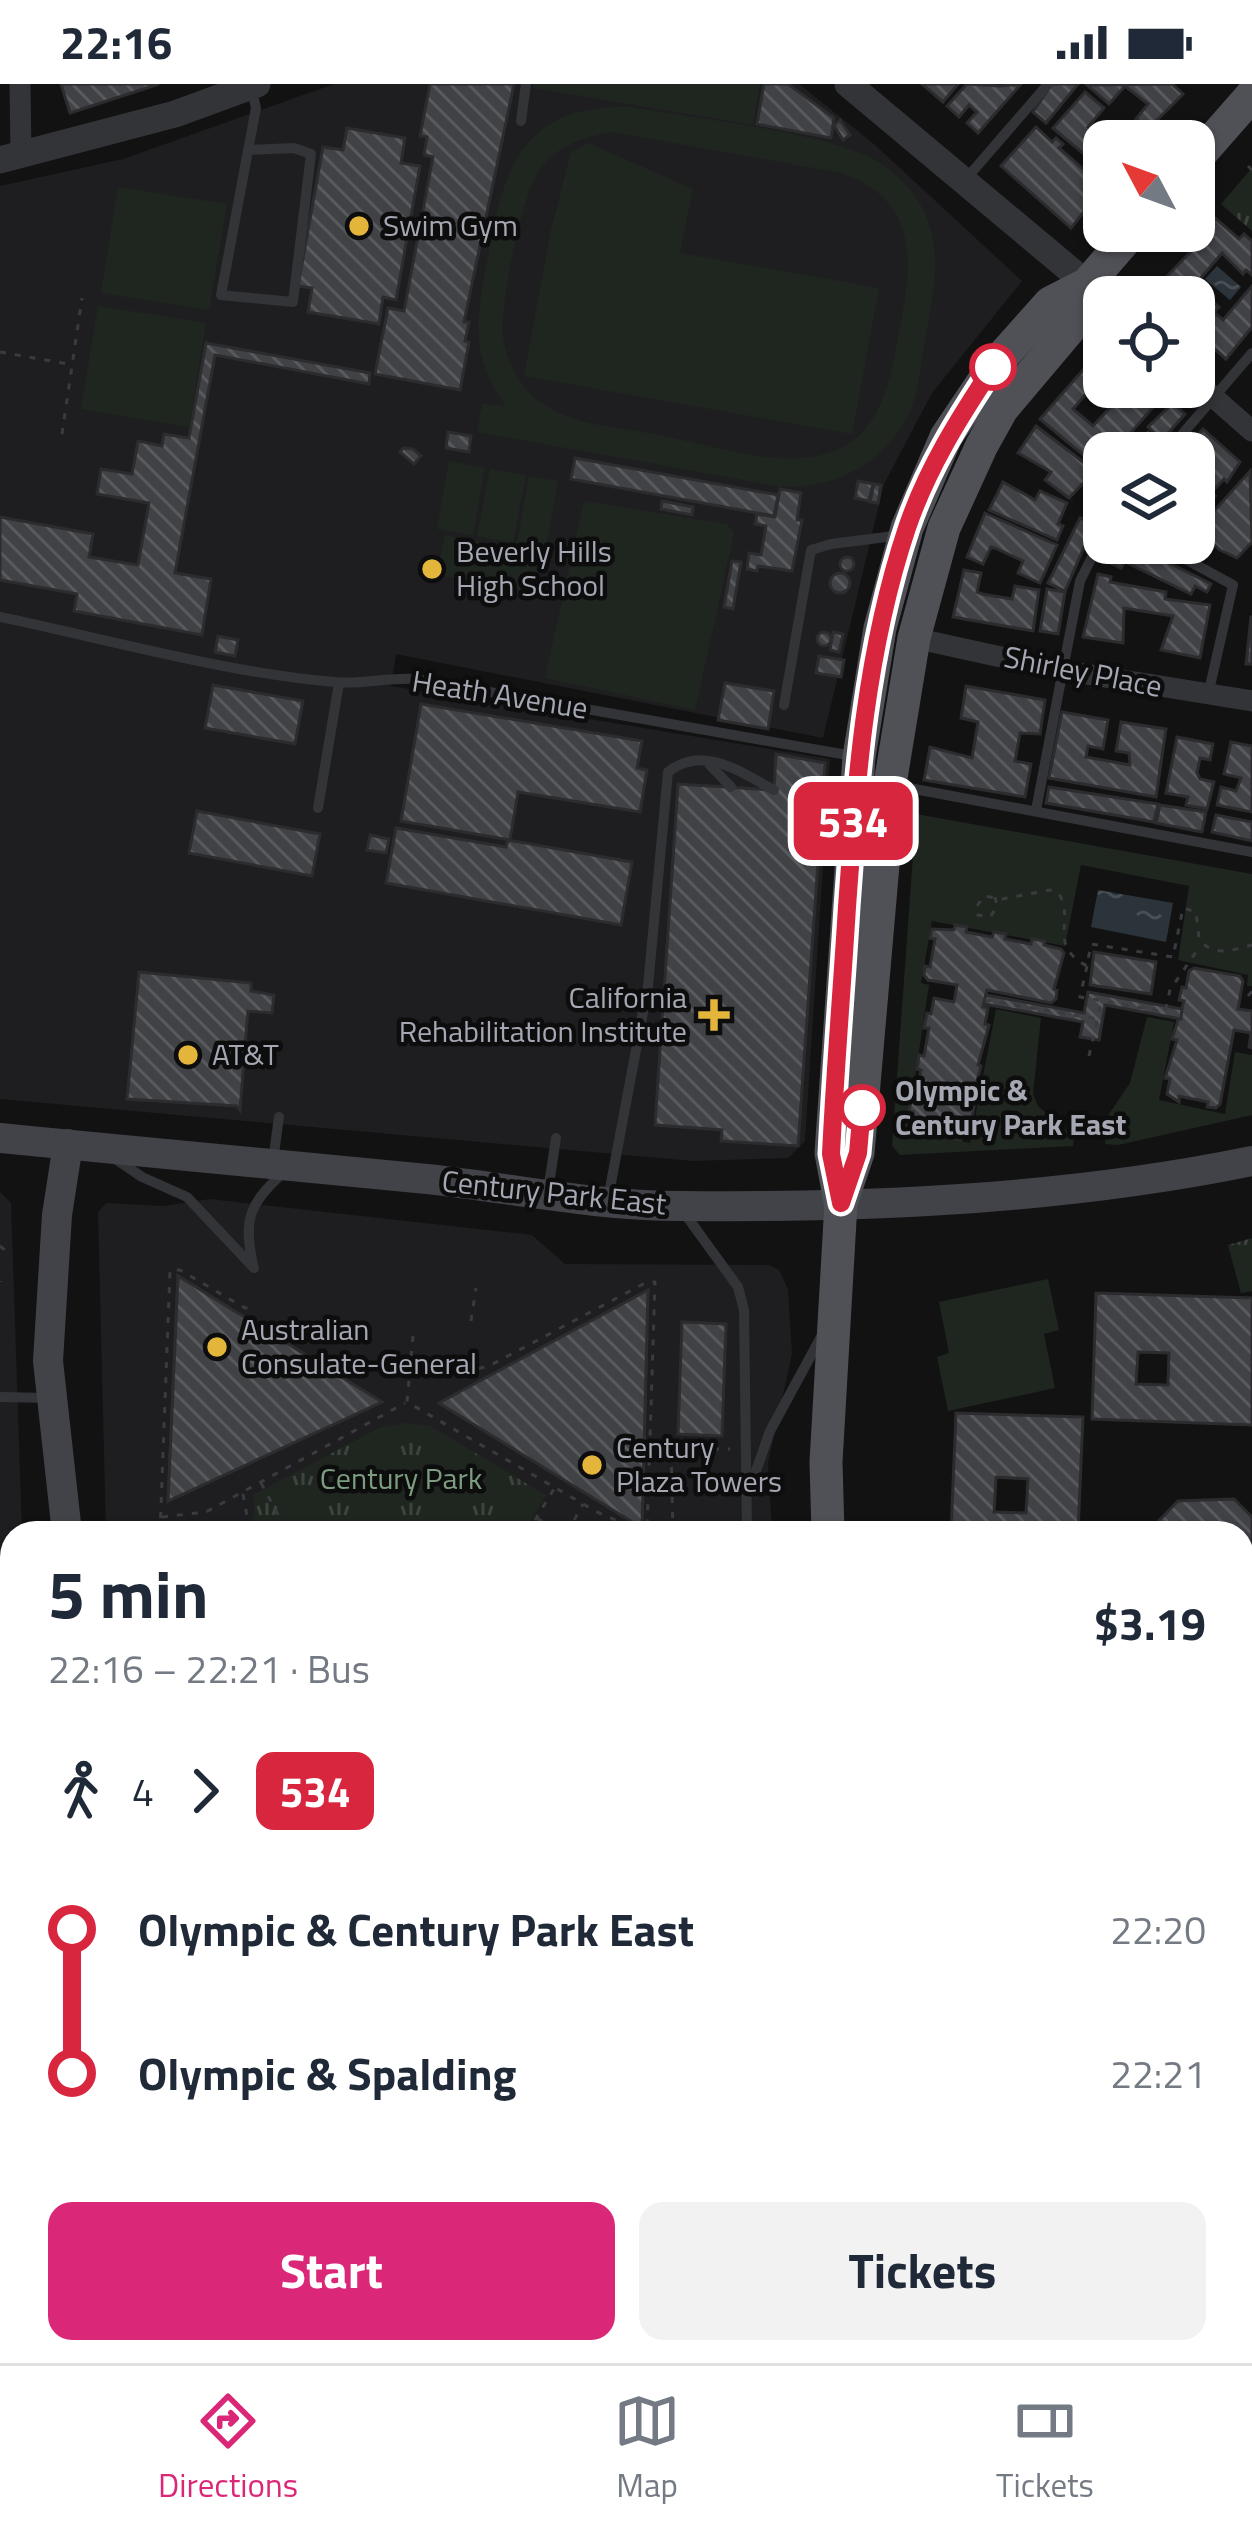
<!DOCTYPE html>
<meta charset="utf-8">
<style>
body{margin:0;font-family:"Titillium Web",sans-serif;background:#f2f2f3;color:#1f2937;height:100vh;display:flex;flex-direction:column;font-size:45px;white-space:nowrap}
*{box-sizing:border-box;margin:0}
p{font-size:39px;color:#747a83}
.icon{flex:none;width:66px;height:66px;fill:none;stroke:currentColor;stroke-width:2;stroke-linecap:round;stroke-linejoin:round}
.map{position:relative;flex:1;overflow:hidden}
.sheet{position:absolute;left:0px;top:1437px;width:1254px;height:843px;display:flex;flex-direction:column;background:#fff;border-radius:36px 36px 0 0;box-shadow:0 3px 9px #0004}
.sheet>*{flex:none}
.badge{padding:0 24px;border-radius:18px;font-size:42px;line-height:78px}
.needle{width:78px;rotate:311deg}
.controls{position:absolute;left:1083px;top:36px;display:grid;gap:24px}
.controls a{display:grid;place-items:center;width:132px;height:132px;border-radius:24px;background:#fff;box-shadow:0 3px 9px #0004;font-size:60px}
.map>.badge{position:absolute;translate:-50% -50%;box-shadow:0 0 0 6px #fff}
.legs{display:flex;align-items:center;gap:18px;height:132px;padding:0 48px;font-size:39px}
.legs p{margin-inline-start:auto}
.summary{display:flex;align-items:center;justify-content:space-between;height:204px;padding:0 48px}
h1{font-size:66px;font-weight:700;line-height:90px}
.primary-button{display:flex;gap:24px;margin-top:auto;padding:24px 48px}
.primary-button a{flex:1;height:138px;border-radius:24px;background:#db2777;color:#fff;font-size:48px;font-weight:700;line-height:138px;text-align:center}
.primary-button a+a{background:#f2f2f3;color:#1f2937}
ul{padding:0 48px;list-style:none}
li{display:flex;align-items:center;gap:42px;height:144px;font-size:45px}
li i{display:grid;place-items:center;width:18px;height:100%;margin:0 15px;background:currentColor}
li i::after{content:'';width:30px;height:30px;margin:-15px;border:9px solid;border-radius:50%;background:#fff}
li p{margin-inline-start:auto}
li:first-child i{background:linear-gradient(#0000 50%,currentColor 0)}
li:last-child i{background:linear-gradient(currentColor 50%,#0000 0)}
.status{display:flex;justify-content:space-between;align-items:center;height:84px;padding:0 60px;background:#fff;direction:ltr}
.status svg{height:33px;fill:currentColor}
.menu{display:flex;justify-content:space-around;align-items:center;height:168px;border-top:3px solid #e0e1e3;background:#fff;font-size:33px;color:#747a83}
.menu a{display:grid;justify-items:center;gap:6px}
.menu .selected{color:#db2777}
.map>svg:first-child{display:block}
.built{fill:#1e1e20}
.grass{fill:#1f2620;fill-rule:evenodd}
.park{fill:url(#park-tufts)}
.water{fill:url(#water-ripples)}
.building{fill:url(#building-back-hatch);stroke:#2c2c2f;stroke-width:3;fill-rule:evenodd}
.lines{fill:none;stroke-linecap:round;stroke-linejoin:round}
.path{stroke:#393b3f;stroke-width:3;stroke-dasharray:6 9;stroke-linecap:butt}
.service{stroke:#333438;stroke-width:10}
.minor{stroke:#333438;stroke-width:21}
.tertiary{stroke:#333438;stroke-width:27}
.secondary{stroke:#424348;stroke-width:30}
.primary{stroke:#505157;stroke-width:33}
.line-1-casing{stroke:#fff;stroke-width:27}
.line-1{stroke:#d7263d;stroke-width:18}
.poi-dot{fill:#e3b63b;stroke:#0d0d0e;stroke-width:4.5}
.stop-1-dot{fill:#fff;stroke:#d7263d;stroke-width:6}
.labels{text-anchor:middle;stroke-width:9;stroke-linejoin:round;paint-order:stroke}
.poi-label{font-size:30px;fill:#a5a8b3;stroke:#0d0d0e;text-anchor:start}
.street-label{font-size:30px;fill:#a5a8b3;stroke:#0d0d0e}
.stop-label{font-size:30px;font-weight:bold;fill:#a5a8b3;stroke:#0d0d0e;text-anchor:start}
.park-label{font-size:30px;fill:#7d9d81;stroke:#0d0d0e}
</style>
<div class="status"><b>22:16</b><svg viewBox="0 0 49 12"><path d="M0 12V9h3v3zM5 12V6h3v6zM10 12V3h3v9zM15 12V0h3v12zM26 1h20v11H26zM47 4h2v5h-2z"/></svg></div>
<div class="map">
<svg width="1252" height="2279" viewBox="0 0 1252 2279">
<defs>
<pattern id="park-tufts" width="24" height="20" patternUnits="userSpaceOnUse" patternTransform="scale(3)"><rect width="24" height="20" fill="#1f2620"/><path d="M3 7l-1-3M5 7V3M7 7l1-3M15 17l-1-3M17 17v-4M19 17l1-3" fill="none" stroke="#3d433e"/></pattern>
<pattern id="water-ripples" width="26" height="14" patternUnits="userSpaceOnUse" patternTransform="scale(3)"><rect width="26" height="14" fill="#2c343b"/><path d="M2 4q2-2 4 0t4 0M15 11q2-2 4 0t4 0" fill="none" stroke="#484f55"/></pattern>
<pattern id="building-back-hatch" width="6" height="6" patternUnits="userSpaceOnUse" patternTransform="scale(3)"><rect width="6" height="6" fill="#414246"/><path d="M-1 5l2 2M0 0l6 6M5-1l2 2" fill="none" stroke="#595a5e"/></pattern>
</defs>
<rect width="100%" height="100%" fill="#121213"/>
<g class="built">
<path d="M334,0H799L874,60L1022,197L932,309L884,400L823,654L396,570L391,602L830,675L805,1057L788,1074L693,1077L0,1015V102L123,75Z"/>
<path d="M0,1108L11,1119L22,1449H12V1859L0,1864Z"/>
<path d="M210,1115L532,1151L565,1180L769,1181L779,1186L788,1205L792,1270L768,1379L772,1449H106L98,1128L106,1119L163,1122Z"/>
<path d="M0,1976L12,1977V2251L0,2250Z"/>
<path d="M1242,2003H1252V2192L1242,2177Z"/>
<path d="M97,2268H1146L1152,2279H97Z"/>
</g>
<g class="grass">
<path d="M534,0H760L753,41L534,4Z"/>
<path d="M629,23C688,33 843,50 885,82C949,131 938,186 925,255C921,279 919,305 910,327C886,380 833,407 777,402L477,348L482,320L506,322C468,269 477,233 488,172C503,84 523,20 629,23ZM612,48L842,89C922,119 912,180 899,249C888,309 877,368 803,374C760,378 702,359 659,351C630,345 597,343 569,333C555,328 541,320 530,310C516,295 506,273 503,253C499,222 522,109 540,85C558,61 584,53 612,48Z"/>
<path d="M588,59L693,105L680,169L879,204L852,350L524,292L551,146L571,68Z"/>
<path d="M118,103L227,120L209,226L101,209Z"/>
<path d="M98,222L206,239L189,343L81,325Z"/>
<path d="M449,377L485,384L473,451L437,445Z"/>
<path d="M490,385L526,391L513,459L477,452Z"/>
<path d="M529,392L558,397L546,463L517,459Z"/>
<path d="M584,417L727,440L734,449L695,626L545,594Z"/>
<path d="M445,451L544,470L537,509L437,491Z"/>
<path d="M916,730L1252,790V902H1247L1248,891L1178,876L1189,802L1081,781L1065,862L932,837L921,899L929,901L907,1046L970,1059L996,925L1041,934L1033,1010L1038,1022L1074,1053L1073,1062L900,1071L892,1062Z"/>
<path d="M1147,933L1174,938L1159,1016L1225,1030L1235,968L1252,971V1031L1118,1061L1105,1060L1107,1033L1130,999Z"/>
<path d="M1048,1195L1059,1246L1044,1250L1055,1304L948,1327L937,1273L949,1269L939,1218Z"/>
</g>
<g class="park">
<path d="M1252,84V147L1221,120Z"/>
<path d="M1252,1154V1207L1241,1209L1228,1161Z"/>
<path d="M406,1339L430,1342L546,1411L523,1449H249L255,1426L253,1411L379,1344Z"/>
</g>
<g class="water">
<path d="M1217,182L1241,203L1230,216L1205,195Z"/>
<path d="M1098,806L1173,819L1166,858L1091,843Z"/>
</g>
<g class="building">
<path d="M61,0H159L70,29Z"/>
<path d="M430,0H514L464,238H469L465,257L469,258L460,306L375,290L388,224L404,227L433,73L424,71L427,53L420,52Z"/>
<path d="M764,0H788L834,34L831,54L757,40Z"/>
<path d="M922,0H958L943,18Z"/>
<path d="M967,0L1000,2L1021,0L978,49L967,39L977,28L969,21L959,33L947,22Z"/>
<path d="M1052,0H1078L1046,39L1033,28Z"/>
<path d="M1172,0L1183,10L1148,45L1136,35L1148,20L1125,2L1109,20L1087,1Z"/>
<path d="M1085,8L1104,24L1088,43L1105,57L1119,41L1137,57H1104V87L1053,44Z"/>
<path d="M840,36L850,51L843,56L834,41Z"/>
<path d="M1036,43L1052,58L1056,54L1063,60L1059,64L1104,103L1071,144L1001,82Z"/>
<path d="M347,44L405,54L401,79L420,82L396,216L383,213L379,240L308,228L312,204L298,202L323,63L343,66Z"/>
<path d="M1215,134L1239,155L1244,150L1252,157V191L1246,186L1243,190L1222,169L1193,203L1201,215L1205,211L1219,223L1214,228L1223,236L1252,202V243L1226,275L1194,247V213H1157L1152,208L1196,162L1192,159Z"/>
<path d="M206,259L370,289L369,300L215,271L175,489L211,495L202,551L74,527L77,510L0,496V433L93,450L89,473L138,481L149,419L97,410L101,385L132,390L138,357L162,362L164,350L189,354Z"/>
<path d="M1104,262V303L1097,297L1073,325L1093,342L1118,315L1104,303H1152L1163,312L1113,369H1104L1099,384L1040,335Z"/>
<path d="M1173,319L1185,330L1162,356L1148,343Z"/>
<path d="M1036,342L1095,387L1069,414L1045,396L1051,388L1018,369Z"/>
<path d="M1203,345L1240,378L1227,398L1224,395L1211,409L1215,412L1194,429V369H1182Z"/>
<path d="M448,348L471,352L469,368L446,364Z"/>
<path d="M1148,348L1159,357L1150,369H1129Z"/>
<path d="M403,364L413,365L421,372L414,380L400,368Z"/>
<path d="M575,374L778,411L774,432L571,395Z"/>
<path d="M1100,385L1104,388L1102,426L1088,416L1102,395L1097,391Z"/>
<path d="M1250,387L1252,458L1237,474L1220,466L1197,446Z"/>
<path d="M858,397L873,400L869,417L855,414Z"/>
<path d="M1003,398L1035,416L1040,407L1067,419L1058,440L1063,442L1057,456L989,426Z"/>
<path d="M874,400L881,401L878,419L870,418Z"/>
<path d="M780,405L801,409L797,436H802L792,487L758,482L757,487L747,485L749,469L761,471L766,442L755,440L757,430L775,433Z"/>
<path d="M662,417L693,423L692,431L661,425Z"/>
<path d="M985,429L1057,461L1040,499L1018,489L1023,477L995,464L991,463L983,480L967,473Z"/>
<path d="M1080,434L1094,440L1065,507L1048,499Z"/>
<path d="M1112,459H1129L1211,500L1207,508L1195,502L1191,510L1125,478L1121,484L1104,476Z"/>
<circle cx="847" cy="480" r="7"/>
<path d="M732,477L741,478L733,525L724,523Z"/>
<path d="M964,486L981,489L977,508L982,510L1012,515L1015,502L1039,506L1033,547L953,533Z"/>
<circle cx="840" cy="499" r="10"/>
<path d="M1098,490L1111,493L1110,498L1166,508L1165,515L1210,521L1200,574L1161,566L1173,532L1124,524L1123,559L1083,553Z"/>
<path d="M1047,505L1065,508L1058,550L1040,547Z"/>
<path d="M1251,533H1252V580H1246Z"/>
<circle cx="824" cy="555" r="7"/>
<path d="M833,548L843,550L839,568L830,566Z"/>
<path d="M218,552L238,556L235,572L215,568Z"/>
<path d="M819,572L844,576L841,593L816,589Z"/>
<path d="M725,599L774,607L768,645L718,636Z"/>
<path d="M213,601L303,617L295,660L205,644Z"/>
<path d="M966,602L1045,616L1040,650L1020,649L1015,677L1031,680L1025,713L924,696L930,663L972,674L978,638L961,634Z"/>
<path d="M421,620L642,657L637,684L647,686L640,728L518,708L510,756L401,737Z"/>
<path d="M1062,628L1108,636L1103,665L1088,662L1086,673L1130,681L1129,669L1116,667L1121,638L1166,645L1156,713L1049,694Z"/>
<path d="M1177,653L1213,660L1210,676L1200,674L1197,689L1200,695L1214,698L1207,725L1186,721L1188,713L1166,709Z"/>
<path d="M1231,658L1252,662V728L1217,721L1221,703L1236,707L1241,694L1224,690Z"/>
<path d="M776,670L825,679L798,1062L721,1057L722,1046L655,1041L678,700L774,706Z"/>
<path d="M1049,703L1158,720L1154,738L1046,719Z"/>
<path d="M1160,721L1206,728L1202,748L1156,739Z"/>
<path d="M197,727L320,750L312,792L189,769Z"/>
<path d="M1216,731L1252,738V757L1212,748Z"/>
<path d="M396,744L506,763L508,756L632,778L621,841L386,799Z"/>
<path d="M370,751L389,755L386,769L367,766Z"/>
<path d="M955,841L967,843L966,848L992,853L994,848L1006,850L1005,855L1031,860L1032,855L1045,857L1044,861L1061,865L1064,869L1054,905L1057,906L1056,915L1051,919L987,906L983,923L988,924L985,940L989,941L978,981L981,982L970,1023H974L971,1038L967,1037L964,1053L960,1056L924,1045L923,1049L914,1048L911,1044L913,1028L909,1027L912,1012L916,1013L921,986L917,985L919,971L924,972L929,944H924L927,929L931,930L934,914L954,918L957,901L928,896L924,891L925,882L930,883L935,855L930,854L932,845L954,846Z"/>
<path d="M1094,868L1156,878L1151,910L1090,901Z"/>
<path d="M1194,884L1240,892L1243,897L1238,925L1252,927V964L1249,963L1251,949L1234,946L1220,1020L1216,1024L1207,1023L1208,1018L1179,1012V1018L1167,1010L1170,995L1165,994L1177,956L1172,955L1184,917L1179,916L1182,903L1186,904L1189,887Z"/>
<path d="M139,888L251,899V907L274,911L272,929L248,927L240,1026L237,1022L127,1015Z"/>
<path d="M1088,908L1182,925L1181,935L1105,921L1099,956L1080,953L1083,938L984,920L986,911L1084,929Z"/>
<path d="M178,1192L382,1318L168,1417Z"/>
<path d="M178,1192L382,1318L168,1417Z"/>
<path d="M648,1206L642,1444L439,1319Z"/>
<path d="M648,1206L642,1444L439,1319Z"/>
<path d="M1096,1209L1252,1214V1341L1092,1335ZM1138,1268L1169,1269L1168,1301L1136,1300Z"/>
<path d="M682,1238L726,1240L722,1352L678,1350Z"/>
<path d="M956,1329L1083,1333L1078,1449H951ZM996,1393L1028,1395L1026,1429L994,1428Z"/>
<path d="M1234,1415L1252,1433V1527L1242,1537V1449H1147L1178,1417Z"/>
<path d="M1242,1605L1252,1606V1662L1242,1652Z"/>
<path d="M1252,1665V1727L1242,1728V1675Z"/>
<path d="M0,2250L12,2251V2268H19V2279H0Z"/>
<path d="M110,2268H337L349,2279H110Z"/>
<path d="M251,2268H328L338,2279H248Z"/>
<path d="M442,2268H652L645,2279H428Z"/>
<path d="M453,2268H519L523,2279H438Z"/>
<path d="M728,2268H915L899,2279L804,2269L727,2279Z"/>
</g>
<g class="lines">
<g class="path">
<path d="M1248,82L1252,86"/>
<path d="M0,268L74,281"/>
<path d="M62,350L82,214"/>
<path d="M995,813L997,823L990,833L978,831L975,825L984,812L1002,815L1050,806L1059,810C1075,836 1047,861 1087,882L1091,860L1173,873L1183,824L1196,828L1199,854C1211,874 1233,866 1252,861"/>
<path d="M1087,882L1080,913L1165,928L1170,906L1200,862"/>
<path d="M1248,912L1252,907"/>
<path d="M985,916L1097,935"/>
<path d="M1089,972L1101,918"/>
<path d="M0,1162L7,1168"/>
<path d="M0,1197V1198"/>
<path d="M471,1237L476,1204"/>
<path d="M413,1252L407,1318L597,1428L646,1449"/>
<path d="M464,1288L489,1282L645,1199L655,1198L647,1449"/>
<path d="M261,1399L288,1449"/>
<path d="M243,1410L250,1449"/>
<path d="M162,1433L206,1428L405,1319"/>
<path d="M537,1434L561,1449"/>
<path d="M160,1449L170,1186H180L245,1224L255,1223"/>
<path d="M527,1449L554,1405"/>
<path d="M567,1449L583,1420"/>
<path d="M673,1449L671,1361L709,1359L710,1365H730"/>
</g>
<g class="service">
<path d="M521,37L526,0"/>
<path d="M249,66L294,64L311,70L293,218L221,211L256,24L251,3"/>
<path d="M966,95L1048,0"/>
<path d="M1166,369L1252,269"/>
<path d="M1156,459L1233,501L1208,611"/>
<path d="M0,533C106,555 227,589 334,598C361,601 388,593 416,595L853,672"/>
<path d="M784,621L811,466L831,460L902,451"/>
<path d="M709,680L731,703"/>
<path d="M893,701L1252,768"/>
<path d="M318,724L339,599"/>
<path d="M1036,726L1080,497L1104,449"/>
<path d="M117,1076L142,1093L187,1113L254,1184"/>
<path d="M273,1077L279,1033"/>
<path d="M548,1107L556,1054"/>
<path d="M608,1115L648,902L668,688C703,660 740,688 774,706"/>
<path d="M685,1130L738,1203L744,1226L747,1449"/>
<path d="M253,1181C243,1135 249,1120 284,1088"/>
<path d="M0,1313L48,1314"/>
<path d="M750,1404L770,1347L821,1253"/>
<path d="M1251,1981L1242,2033L1252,2068"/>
<path d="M1242,2084L1252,2098"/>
<path d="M1242,2131L1252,2145"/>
<path d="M0,2224H12"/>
<path d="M0,2266H12"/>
<path d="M91,2279V2268"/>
<path d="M672,2279L680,2268"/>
</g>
<g class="minor">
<path d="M20,0L21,72"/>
<path d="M1194,296L1252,347"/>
<path d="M914,554L1061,586L1252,617"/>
<path d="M176,2268L190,2279"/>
<path d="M539,2268L545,2279"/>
<path d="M218,2279L231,2268"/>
<path d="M594,2279L600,2268"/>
</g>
<g class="tertiary">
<path d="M848,0L1087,200"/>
<path d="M0,76L175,30L257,0"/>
</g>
<g class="secondary">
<path d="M0,1054C142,1068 284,1081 427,1095C511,1104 595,1122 680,1122C870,1124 1067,1115 1252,1077"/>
<path d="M67,1449L48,1277L57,1131L68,1060"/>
<path d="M52,2279V2268"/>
</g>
<g class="primary">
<path d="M1194,77L1252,11"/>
<path d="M840,1117L831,1069L859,673L880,544L907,444L946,353L993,283L1050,219L1087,200L1133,147"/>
<path d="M828,1449L826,1378L841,1119L858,1069L890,700L914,554L944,444L982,361L1002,325L1077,236L1087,200"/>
<path d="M0,1897H12"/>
<path d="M1242,1919H1252"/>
<path d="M0,1945H12"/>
<path d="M1242,1976H1252"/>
<path d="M1204,2268L1208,2279"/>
</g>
</g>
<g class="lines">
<g class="line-1-casing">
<path id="line-1" d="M862,1024L858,1069L841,1119L831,1070C835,987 842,905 847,823C856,696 866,566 907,444C927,385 959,334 993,283"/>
</g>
<use href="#line-1" class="line-1"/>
</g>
<g class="poi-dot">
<circle cx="359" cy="142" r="12"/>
<circle cx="432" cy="485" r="12"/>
<path d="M708 913h12v12h12v12h-12v12h-12v-12h-12v-12h12z"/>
<circle cx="188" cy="971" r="12"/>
<circle cx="217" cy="1263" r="12"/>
<circle cx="592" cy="1381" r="12"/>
</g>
<g class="stop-1-dot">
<circle cx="993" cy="283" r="21"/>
<circle cx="862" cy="1024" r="21"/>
</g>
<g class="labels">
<g class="poi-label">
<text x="383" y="152">Swim Gym</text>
<text x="456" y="478">Beverly Hills<tspan x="456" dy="34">High School</tspan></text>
<text x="687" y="924" text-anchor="end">California<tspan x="687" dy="34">Rehabilitation Institute</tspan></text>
<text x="212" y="981">AT&amp;T</text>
<text x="241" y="1256">Australian<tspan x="241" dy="34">Consulate-General</tspan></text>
<text x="616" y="1374">Century<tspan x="616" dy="34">Plaza Towers</tspan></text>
</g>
<g class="street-label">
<text transform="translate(1083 588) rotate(11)" y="10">Shirley Place</text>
<text transform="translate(500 611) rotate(9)" y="10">Heath Avenue</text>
<text transform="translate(554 1109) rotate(6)" y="10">Century Park East</text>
</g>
<g class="stop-label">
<text x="895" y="1017">Olympic &amp;<tspan x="895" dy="34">Century Park East</tspan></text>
</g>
<g class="park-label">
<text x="401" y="1405">Century Park</text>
</g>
</g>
</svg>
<div class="controls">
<a><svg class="needle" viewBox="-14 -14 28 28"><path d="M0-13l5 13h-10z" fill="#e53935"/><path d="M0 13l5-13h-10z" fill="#747a83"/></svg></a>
<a><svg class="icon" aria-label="locate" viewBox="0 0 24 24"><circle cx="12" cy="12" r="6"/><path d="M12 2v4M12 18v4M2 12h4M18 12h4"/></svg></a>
<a><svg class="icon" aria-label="layers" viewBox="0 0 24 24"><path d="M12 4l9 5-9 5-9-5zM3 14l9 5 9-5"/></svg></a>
</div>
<b class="badge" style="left:853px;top:737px;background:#d7263d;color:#fff">534</b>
<section class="sheet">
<div class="summary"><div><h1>5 min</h1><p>22:16 – 22:21 · Bus</p></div><b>$3.19</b></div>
<div class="legs"><svg class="icon" aria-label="walk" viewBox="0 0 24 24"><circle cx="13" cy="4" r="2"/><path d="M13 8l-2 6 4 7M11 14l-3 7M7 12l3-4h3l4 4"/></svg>4<svg class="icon" aria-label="forward" viewBox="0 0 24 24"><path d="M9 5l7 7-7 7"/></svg><b class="badge" style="background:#d7263d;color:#fff">534</b></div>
<ul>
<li><i style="color:#d7263d"></i><b>Olympic &amp; Century Park East</b><p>22:20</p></li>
<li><i style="color:#d7263d"></i><b>Olympic &amp; Spalding</b><p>22:21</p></li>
</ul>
<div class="primary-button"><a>Start</a><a>Tickets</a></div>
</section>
</div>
<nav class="menu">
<a class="selected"><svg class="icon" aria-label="directions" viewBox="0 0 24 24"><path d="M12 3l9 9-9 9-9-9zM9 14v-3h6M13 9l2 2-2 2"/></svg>Directions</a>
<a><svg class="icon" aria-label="map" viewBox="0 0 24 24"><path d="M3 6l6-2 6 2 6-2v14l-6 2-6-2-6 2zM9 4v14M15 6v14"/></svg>Map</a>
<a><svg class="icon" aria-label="tickets" viewBox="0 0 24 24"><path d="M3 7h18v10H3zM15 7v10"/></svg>Tickets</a>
</nav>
